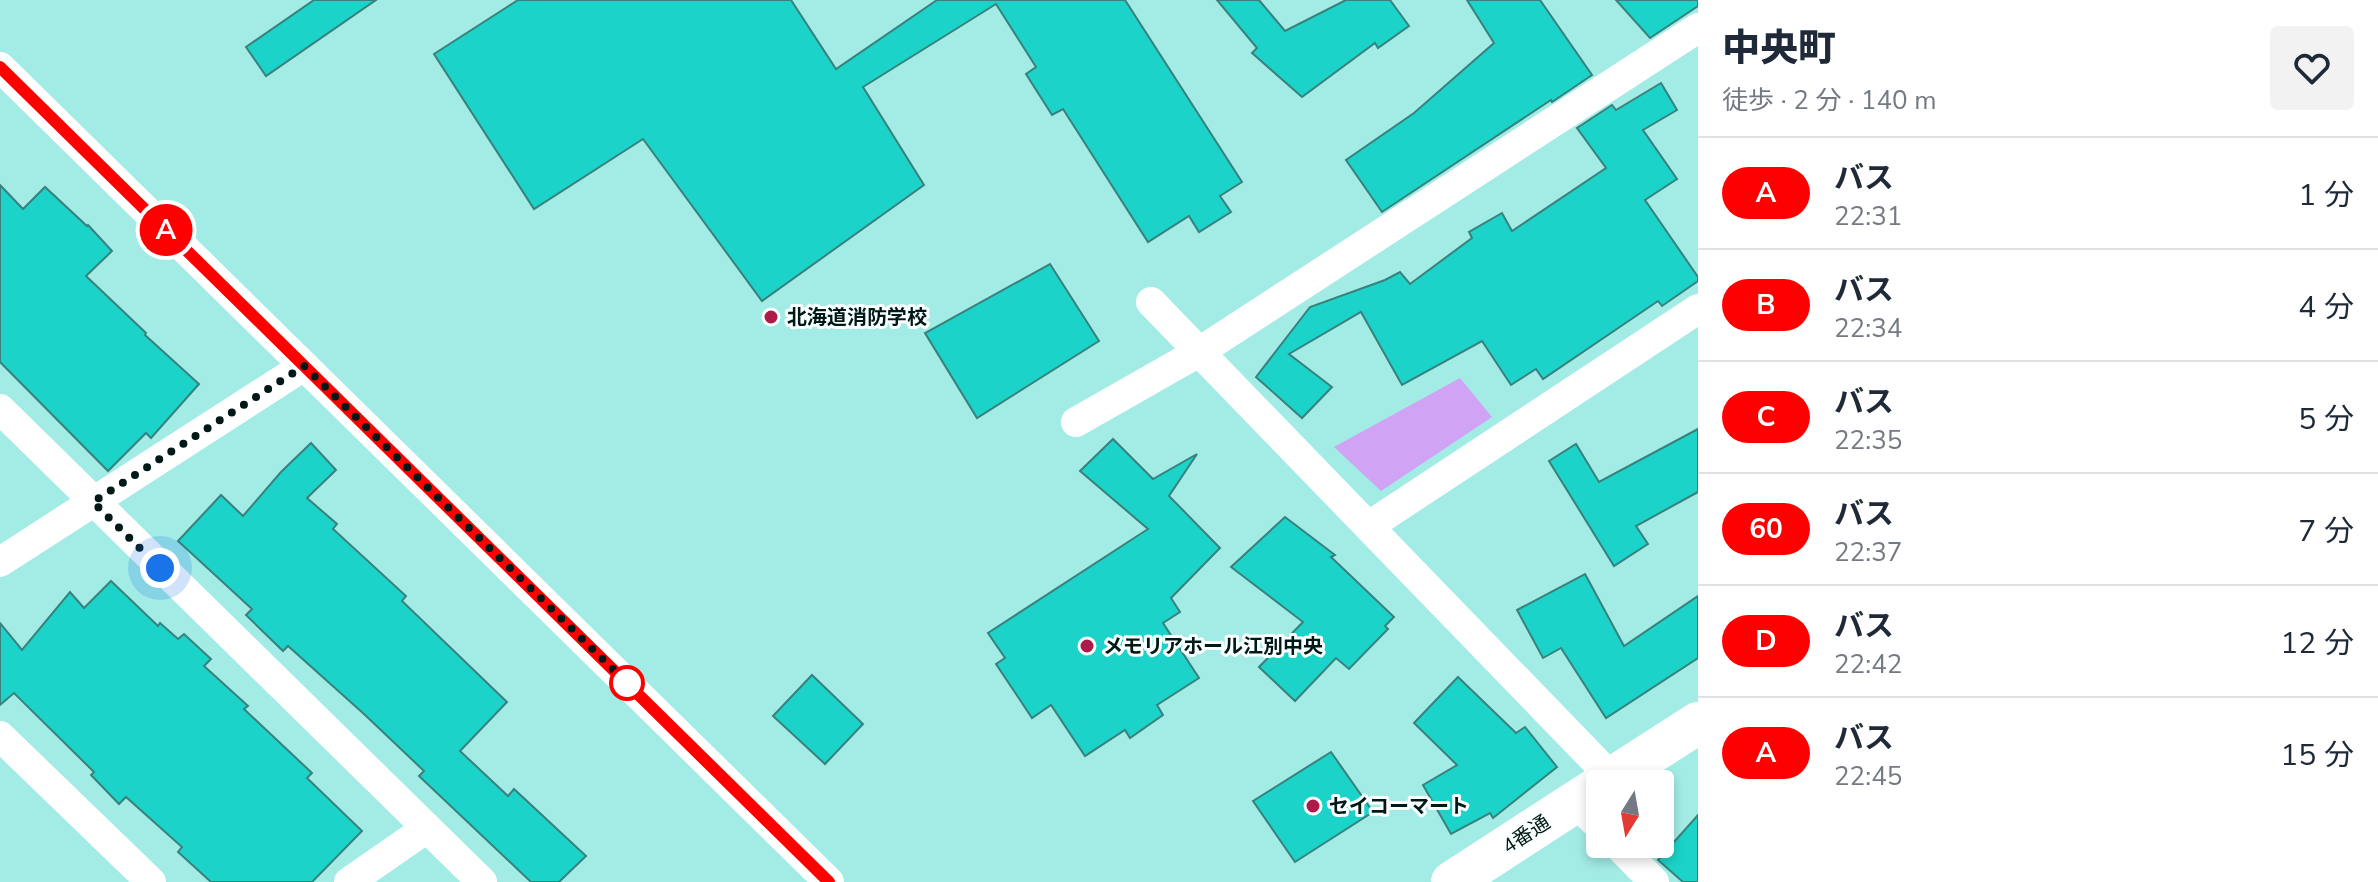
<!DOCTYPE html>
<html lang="ja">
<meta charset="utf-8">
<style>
body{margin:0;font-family:"Nunito Sans","Noto Sans JP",sans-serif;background:#f2f2f3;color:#1f2937;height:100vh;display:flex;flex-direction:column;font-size:30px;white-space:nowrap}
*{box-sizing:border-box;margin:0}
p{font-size:26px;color:#747a83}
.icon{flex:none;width:44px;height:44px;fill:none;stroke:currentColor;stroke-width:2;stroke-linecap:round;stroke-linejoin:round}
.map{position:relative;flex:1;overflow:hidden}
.side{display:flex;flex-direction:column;background:#fff;width:680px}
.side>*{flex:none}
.badge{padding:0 16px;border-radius:26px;font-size:28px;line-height:52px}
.needle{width:52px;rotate:191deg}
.buttons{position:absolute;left:1586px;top:770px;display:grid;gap:16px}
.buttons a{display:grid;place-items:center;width:88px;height:88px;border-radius:8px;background:#fff;box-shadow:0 4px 12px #0003;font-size:40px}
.you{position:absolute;width:40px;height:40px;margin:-20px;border:6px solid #fff;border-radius:50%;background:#1a73e8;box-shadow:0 0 0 12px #1a73e833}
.map>.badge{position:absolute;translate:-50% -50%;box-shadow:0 0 0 4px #fff}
.round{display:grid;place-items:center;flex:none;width:84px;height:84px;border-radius:8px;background:#f2f2f3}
.headline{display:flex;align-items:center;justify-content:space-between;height:136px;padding:0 24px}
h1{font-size:38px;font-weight:800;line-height:60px}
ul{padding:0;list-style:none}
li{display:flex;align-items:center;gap:24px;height:112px;padding:0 24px;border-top:2px solid #e0e1e3}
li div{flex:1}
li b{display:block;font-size:30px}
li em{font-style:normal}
li .badge{min-width:88px;font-weight:700;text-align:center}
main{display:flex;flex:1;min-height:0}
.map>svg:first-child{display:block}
.green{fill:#d0a3f5}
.building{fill:#1cd3c9;stroke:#38817c;stroke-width:2}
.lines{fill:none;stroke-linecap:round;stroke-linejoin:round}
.street{stroke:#fff;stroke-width:30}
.secondary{stroke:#fff;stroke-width:42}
.line-casing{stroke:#fff;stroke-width:18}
.line{stroke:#f00;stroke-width:12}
.walk{stroke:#001816;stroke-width:8;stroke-dasharray:0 14.4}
.poi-dot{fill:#ad1b4b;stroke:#f8fffe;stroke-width:3}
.stop-dot{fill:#fff;stroke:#f00;stroke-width:4}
.labels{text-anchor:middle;stroke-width:6;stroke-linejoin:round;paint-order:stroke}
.poi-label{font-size:20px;font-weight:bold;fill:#001816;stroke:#f8fffe;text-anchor:start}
.street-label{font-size:20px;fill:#001816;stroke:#f8fffe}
</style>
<main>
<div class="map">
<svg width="1698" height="882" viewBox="0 0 1698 882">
<rect width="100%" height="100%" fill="#a3ece6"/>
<path class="green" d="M1460,378L1492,417L1381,491L1334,447Z"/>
<g class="building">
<path d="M314,0H376L266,76L246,47Z"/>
<path d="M518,0H791L836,69L937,0H1125L1242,182L1220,196L1231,212L1199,232L1189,216L1148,242L1063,109L1052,115L1026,74L1036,67L996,4L863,87L924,185L762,301L643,139L534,209L434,54Z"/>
<path d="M1217,0H1259L1285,31L1346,0H1390L1409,26L1378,48L1375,43L1302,97L1252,53L1257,48Z"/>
<path d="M1467,0H1540L1592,75L1552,102L1551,100L1382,212L1346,160L1414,113L1494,43Z"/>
<path d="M1616,0H1698V6L1650,38Z"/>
<path d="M1661,83L1677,110L1643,130L1677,179L1645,200L1698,277V281L1662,306L1658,301L1543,379L1536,369L1511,385L1482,341L1402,385L1361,312L1289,354L1332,387L1302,418L1256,377L1310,307L1385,280L1400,272L1410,284L1472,238L1469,232L1502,213L1512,231L1606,168L1577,128L1612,105L1616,110Z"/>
<path d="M0,185L23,209L45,187L87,226L88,225L112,251L86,276L146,333L145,335L199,384L151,438L146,433L108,471L0,362Z"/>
<path d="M1050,264L1099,341L977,418L925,333Z"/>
<path d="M1698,429V492L1636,526L1648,544L1614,566L1549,461L1576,444L1599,482Z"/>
<path d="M1113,439L1153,479L1197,454L1169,496L1220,548L1171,598L1180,612L1163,623L1199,678L1157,705L1163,715L1130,738L1125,730L1085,756L1051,705L1032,718L996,664L1005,658L988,633L1148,529L1080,471Z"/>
<path d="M311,443L336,470L307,498L337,524L333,529L406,596L402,601L507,702L460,751L508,796L514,789L586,856L559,882H531L419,776L424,771L364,714L288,646L283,651L246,615L252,609L178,541L221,495L243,516L281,472Z"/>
<path d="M1285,517L1335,555L1331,557L1394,617L1385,626L1388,629L1349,669L1336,658L1295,701L1259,667L1303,622L1231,567Z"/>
<path d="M1585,574L1624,646L1698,596V658L1606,718L1561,648L1543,658L1517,610Z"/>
<path d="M111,581L158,626L160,623L178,639L184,634L211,659L204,666L248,706L244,709L312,773L307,778L362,831L312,882H211L178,852L182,847L126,797L119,804L91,775L94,772L14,693L0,705V623L22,650L70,592L84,608Z"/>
<path d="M812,675L863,724L825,764L773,716Z"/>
<path d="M1458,677L1516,733L1525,727L1557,767L1493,818L1490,813L1451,834L1423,785L1457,765L1414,723Z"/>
<path d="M1331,752L1373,812L1295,862L1253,801Z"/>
<path d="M1698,815V882H1683L1658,860Z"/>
</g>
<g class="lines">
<g class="street">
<path d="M0,67L829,882"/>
<path d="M1151,302L1612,778"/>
<path d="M0,409L482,882"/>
<path d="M1076,422L1199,352L1698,28"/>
<path d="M1369,526L1698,309"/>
<path d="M0,562L304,366"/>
<path d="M0,736L151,882"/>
<path d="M1575,802L1600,827"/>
<path d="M1617,844L1654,882"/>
<path d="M349,882L427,828"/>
</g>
<g class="secondary">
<path d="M1603,784L1698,723"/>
<path d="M1452,882L1600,786"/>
</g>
</g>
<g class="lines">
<g class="line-casing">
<path id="line" d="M0,67L829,882"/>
</g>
<use href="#line" class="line"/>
<path class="walk" d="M160,568L93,502L304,366L627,683"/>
</g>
<g class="poi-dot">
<circle cx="771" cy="317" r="8"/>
<circle cx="1087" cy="646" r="8"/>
<circle cx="1313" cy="806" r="8"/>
</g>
<circle class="stop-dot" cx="627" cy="683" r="16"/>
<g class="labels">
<g class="poi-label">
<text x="787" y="324">北海道消防学校</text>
<text x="1103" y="653">メモリアホール江別中央</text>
<text x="1329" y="813">セイコーマート</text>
</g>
<g class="street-label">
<text transform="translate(1526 834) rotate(-33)" y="7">4番通</text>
</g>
</g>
</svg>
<div class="buttons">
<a><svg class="needle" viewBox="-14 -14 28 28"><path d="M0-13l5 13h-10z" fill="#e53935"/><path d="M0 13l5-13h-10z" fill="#747a83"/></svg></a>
</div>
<div class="you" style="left:160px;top:568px"></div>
<b class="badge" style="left:166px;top:230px;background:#f00;color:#fff">A</b>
</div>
<section class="side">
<div class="headline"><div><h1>中央町</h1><p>徒歩 · 2 分 · 140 m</p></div><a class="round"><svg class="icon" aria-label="heart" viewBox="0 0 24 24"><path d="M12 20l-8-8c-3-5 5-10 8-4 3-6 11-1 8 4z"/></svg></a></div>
<ul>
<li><span class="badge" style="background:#f00;color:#fff">A</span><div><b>バス</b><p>22:31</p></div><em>1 分</em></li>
<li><span class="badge" style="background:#f00;color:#fff">B</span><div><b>バス</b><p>22:34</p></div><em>4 分</em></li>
<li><span class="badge" style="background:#f00;color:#fff">C</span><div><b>バス</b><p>22:35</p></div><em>5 分</em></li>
<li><span class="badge" style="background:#f00;color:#fff">60</span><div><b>バス</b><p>22:37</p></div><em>7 分</em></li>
<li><span class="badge" style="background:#f00;color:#fff">D</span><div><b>バス</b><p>22:42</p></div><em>12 分</em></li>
<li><span class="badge" style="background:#f00;color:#fff">A</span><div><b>バス</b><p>22:45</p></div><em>15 分</em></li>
</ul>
</section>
</main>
